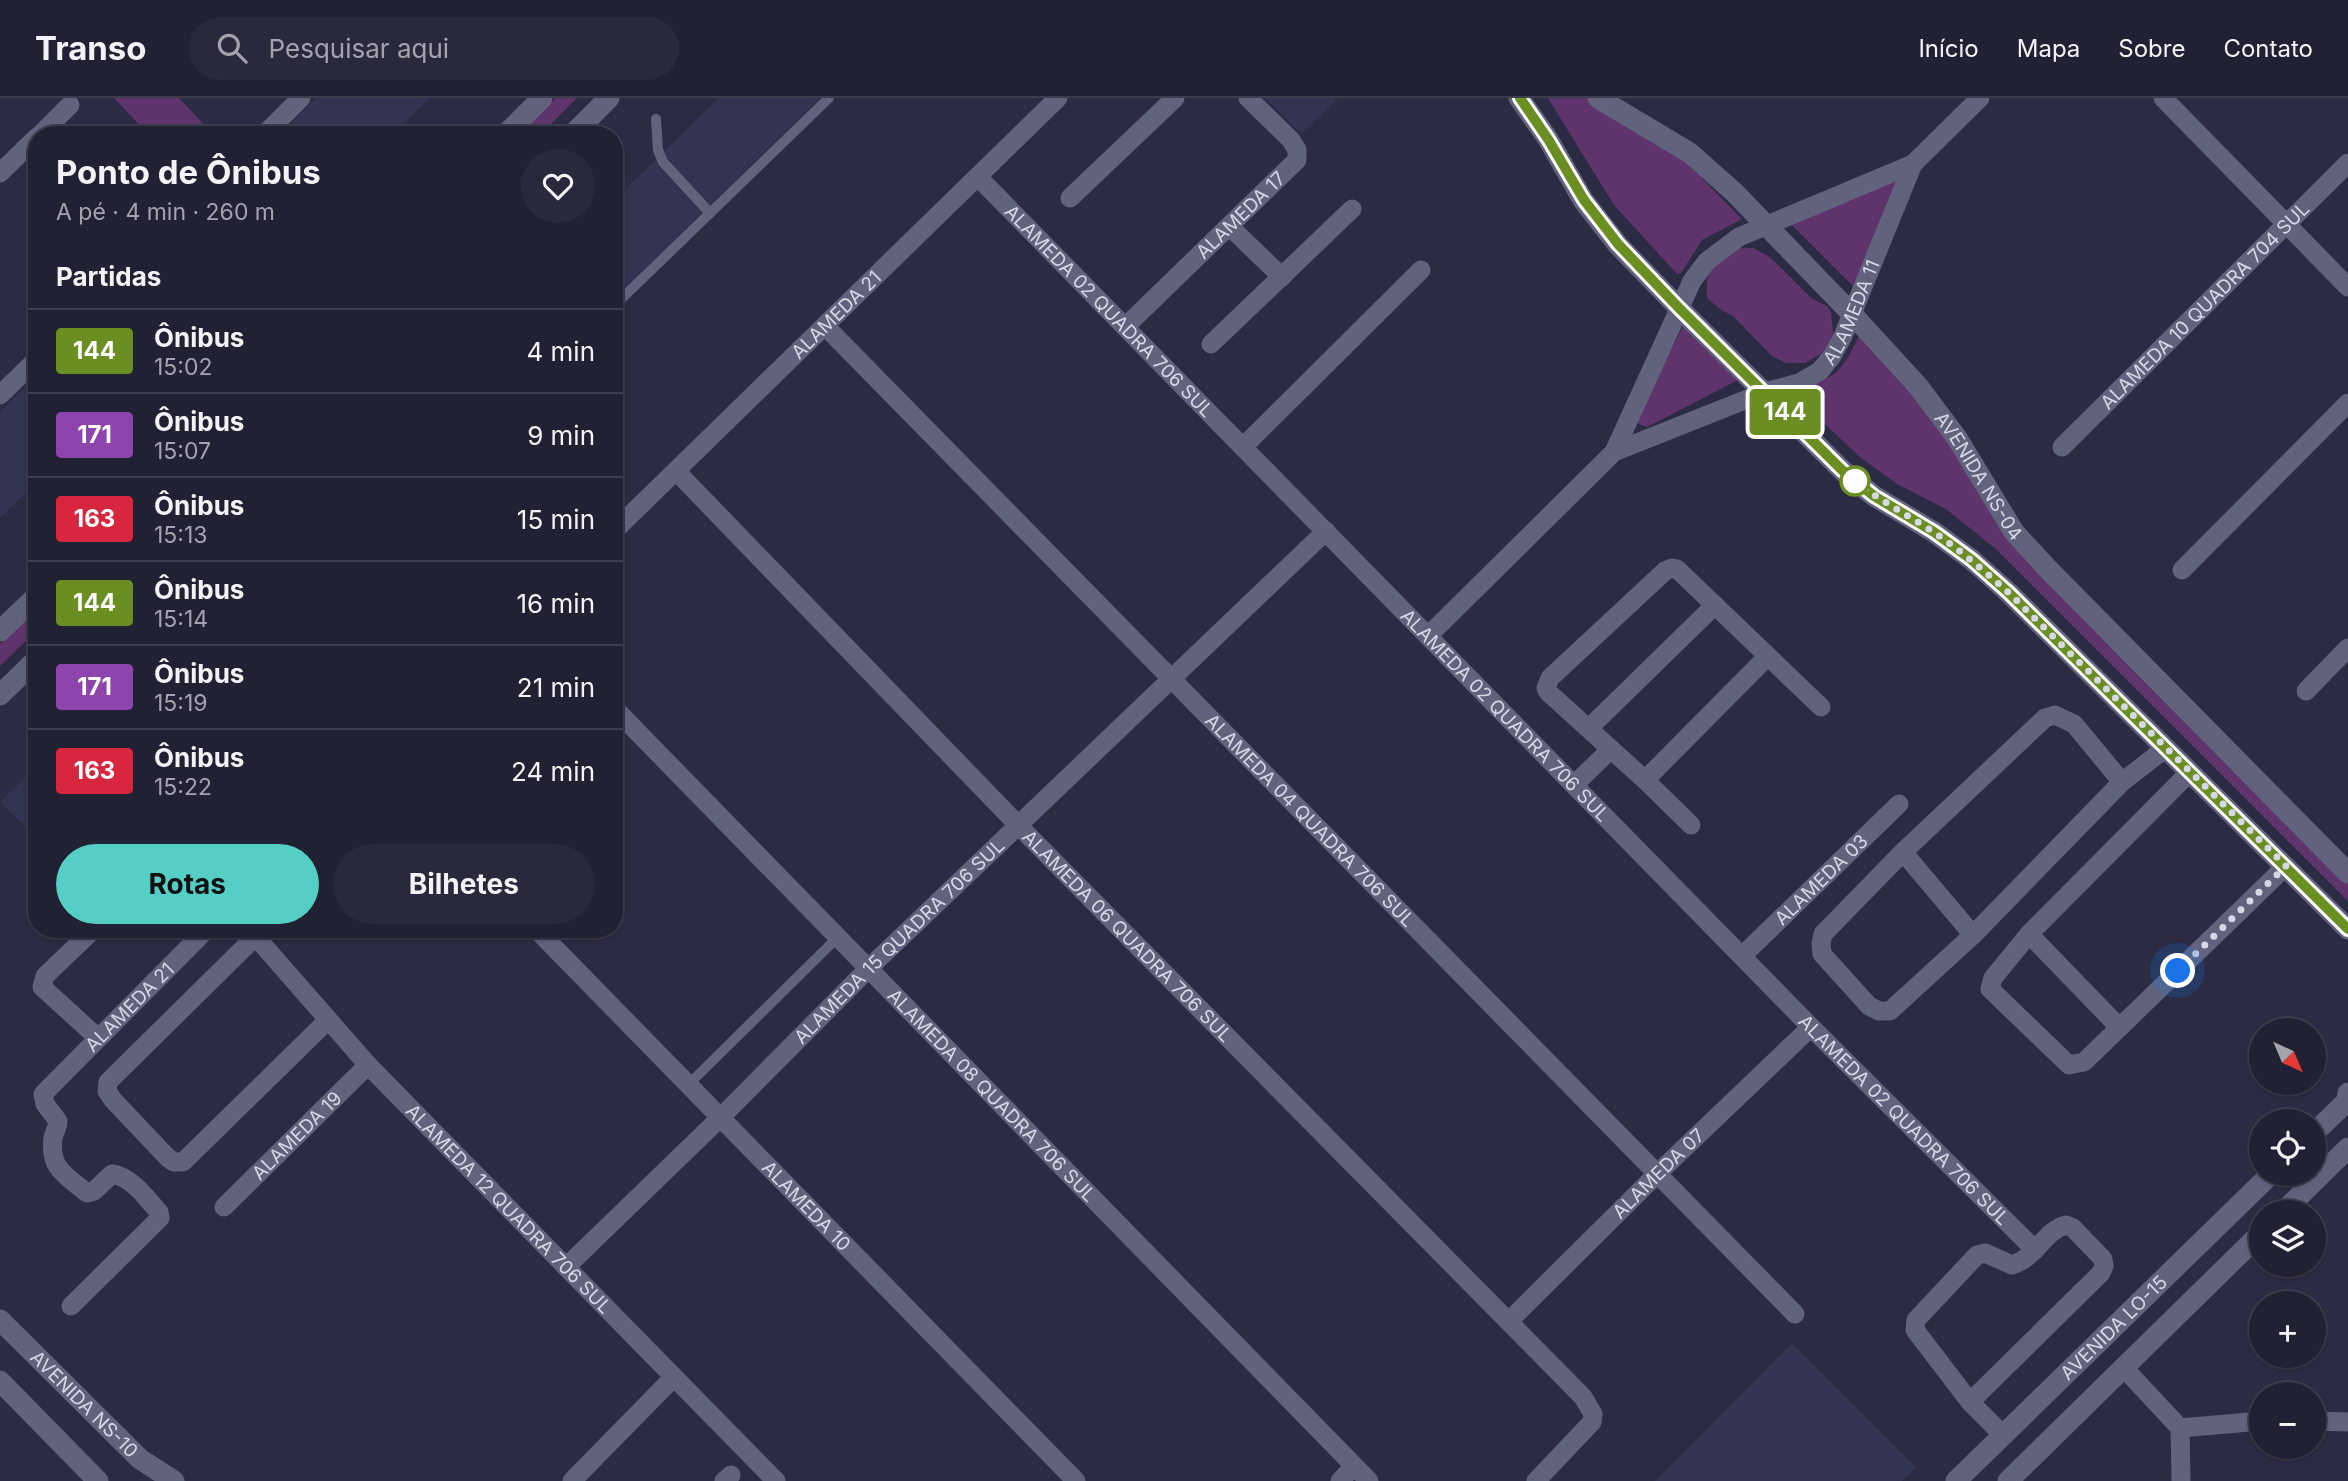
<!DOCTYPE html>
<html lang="pt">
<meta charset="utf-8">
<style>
body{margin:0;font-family:Inter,sans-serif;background:#28293a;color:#f1f3f6;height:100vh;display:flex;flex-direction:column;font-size:26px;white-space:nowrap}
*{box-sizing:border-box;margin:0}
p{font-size:23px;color:#a2a3ac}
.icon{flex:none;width:38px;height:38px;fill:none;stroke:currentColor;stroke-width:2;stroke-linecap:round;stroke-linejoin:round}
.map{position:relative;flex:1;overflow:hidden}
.side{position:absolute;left:28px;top:28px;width:595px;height:812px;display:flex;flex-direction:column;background:#202132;border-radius:28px;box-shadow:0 2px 5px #0004,0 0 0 2px #3d3e4d}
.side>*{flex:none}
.badge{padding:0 14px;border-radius:5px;font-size:24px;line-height:46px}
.needle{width:46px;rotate:136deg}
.buttons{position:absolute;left:2249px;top:920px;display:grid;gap:14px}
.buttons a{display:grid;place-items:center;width:77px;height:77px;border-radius:50%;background:#202132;box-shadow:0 2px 5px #0004,0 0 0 2px #3d3e4d;font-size:35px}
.you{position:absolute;width:35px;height:35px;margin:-18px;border:5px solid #fff;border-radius:50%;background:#1a73e8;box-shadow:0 0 0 10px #1a73e833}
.map>.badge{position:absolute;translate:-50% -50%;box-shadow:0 0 0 4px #fff}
h2{padding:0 28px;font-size:26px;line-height:63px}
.round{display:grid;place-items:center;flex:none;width:74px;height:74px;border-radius:37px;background:#28293a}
.head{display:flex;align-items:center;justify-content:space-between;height:119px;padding:0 28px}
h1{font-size:33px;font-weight:700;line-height:52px}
.primary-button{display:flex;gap:14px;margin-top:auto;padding:14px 28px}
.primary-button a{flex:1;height:80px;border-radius:42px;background:#55cec6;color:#111;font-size:28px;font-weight:700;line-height:80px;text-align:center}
.primary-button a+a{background:#28293a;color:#f1f3f6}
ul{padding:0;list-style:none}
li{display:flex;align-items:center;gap:21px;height:84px;padding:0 28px;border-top:2px solid #3d3e4d}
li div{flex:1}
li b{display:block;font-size:26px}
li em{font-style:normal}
li .badge{min-width:77px;font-weight:700;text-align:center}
header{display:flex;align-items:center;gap:42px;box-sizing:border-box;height:98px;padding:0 35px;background:#202132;border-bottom:2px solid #3d3e4d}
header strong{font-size:33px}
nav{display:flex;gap:38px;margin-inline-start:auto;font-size:24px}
.search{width:490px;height:63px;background:#28293a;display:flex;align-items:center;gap:18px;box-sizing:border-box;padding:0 24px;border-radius:38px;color:#a2a3ac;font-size:26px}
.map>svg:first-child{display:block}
.built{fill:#333452}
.green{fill:#5f336b}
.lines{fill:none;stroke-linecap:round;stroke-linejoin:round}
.service{stroke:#61637d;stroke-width:10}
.minor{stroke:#61637d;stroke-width:19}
.tertiary{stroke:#61637d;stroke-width:21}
.secondary{stroke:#61637d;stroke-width:21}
.line-casing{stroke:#fff;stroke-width:16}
.line{stroke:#6b8e23;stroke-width:10}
.walk{stroke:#d6d8e7;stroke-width:7;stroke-dasharray:0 12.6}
.stop-dot{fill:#fff;stroke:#6b8e23;stroke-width:3.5}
.labels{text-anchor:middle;stroke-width:7;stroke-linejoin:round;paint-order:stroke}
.street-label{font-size:19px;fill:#d6d8e7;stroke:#2b2c43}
</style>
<header>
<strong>Transo</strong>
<div class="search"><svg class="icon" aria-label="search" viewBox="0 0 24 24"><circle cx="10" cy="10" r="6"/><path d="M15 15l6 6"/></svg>Pesquisar aqui</div>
<nav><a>Início</a><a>Mapa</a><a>Sobre</a><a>Contato</a></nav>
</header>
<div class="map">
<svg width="2348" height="1383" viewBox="0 0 2348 1383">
<rect width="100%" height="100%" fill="#2b2c43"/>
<g class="built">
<path d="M316,0H429L392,37H279Z"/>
<path d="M719,0H820L614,201V102Z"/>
<path d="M1265,0H1339L1301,36Z"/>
<path d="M37,278V384L0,420V314Z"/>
<path d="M37,668V740L0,704Z"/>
<path d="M1792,1245L1916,1369L1902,1383H1655Z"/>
</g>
<g class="green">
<path d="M114,0H179L214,37H149Z"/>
<path d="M556,0H577L540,37H518Z"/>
<path d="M1548,0H1590L1676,54L1742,121L1702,142L1681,175L1677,176L1614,107Z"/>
<path d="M1910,69L1853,188L1787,122Z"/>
<path d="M1731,150H1753L1770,159L1811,200L1827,208L1831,214L1833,235L1824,254L1805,265H1786L1772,258L1733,218L1721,212L1707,200C1705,174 1710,166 1731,150Z"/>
<path d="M1685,225L1740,281L1647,329L1639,326L1636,318Z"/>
<path d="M1859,238L1917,300L1941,331L1993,417L2348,783V803L1997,452L1946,411L1897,386L1861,360L1795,298C1802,284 1822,285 1834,276C1846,266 1852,251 1859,238Z"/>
<path d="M37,510V532L0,568V546Z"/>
</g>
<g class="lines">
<g class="service">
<path d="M656,21L658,52L663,64L710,115"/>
<path d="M614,208L829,0"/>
<path d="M689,986L838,839"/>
</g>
<g class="minor">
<path d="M2163,0L2348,189"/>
<path d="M40,37L70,7"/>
<path d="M264,37L301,0"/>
<path d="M0,75L37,39"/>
<path id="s1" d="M979,80L1811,929L2035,1152"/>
<path d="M1070,100L1175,0"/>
<path d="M1229,128L1282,179"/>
<path id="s2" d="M826,229L1795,1216"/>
<path id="s3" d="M1125,229L1297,62V52L1291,42L1248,0"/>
<path d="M1211,246L1352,111"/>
<path d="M0,297L37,261"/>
<path d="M1243,349L1421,172"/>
<path id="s4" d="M2062,349L2348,65"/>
<path id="s5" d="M1614,354L1765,294L1799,285L1820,273L1832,258L1843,238L1913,66"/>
<path id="s6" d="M676,373L1019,728L1583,1299L1593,1316L1592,1324L1536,1383"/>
<path id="s7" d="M614,433L1058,0"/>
<path d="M2182,472L2348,305"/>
<path d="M1428,538L1614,354L1692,183L1707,163L1739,139L1913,66L1980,0"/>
<path d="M2306,593L2348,550"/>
<path id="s8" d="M614,610L1369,1383"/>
<path d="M1589,630L1715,507"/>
<path d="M1645,682L1767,559"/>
<path d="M2122,684L2074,626L2055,617L2045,620L1903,754L1823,836L1821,846L1822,856L1869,908L1879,913H1890L1973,837L2122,684L2166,650"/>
<path d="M1574,687L1611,651"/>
<path d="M1691,727L1645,682L1549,595L1546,590L1550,580L1665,473L1672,470L1677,471L1821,609"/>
<path d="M1903,754L1973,837"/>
<path d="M94,831L45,878L42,889L98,940"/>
<path id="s9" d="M249,831L368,967L776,1383"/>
<path id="s10" d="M536,831L1076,1383"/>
<path d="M2029,836L1993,880L1990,891L2069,967L2084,964L2286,768"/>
<path d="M255,839L108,984L107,993L113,1002L168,1060L174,1064H183L328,922"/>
<path id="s11" d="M1742,858L1899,706"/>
<path d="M2119,929L2029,836L2190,674"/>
<path id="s12" d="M224,1109L368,967"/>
<path id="s13" d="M566,1169L721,1019L869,870L1326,433"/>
<path id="s14" d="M71,1208L160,1120L159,1114C146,1100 132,1079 112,1076L94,1093L87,1095C66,1077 49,1071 53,1040C54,1034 58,1030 58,1023L45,1006L43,996L207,831"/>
<path id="s15" d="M1509,1223L1657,1076L1811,929"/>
<path d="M2124,1270L2180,1330"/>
<path d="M1970,1304L2101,1175L2104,1168L2103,1161L2073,1130L2066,1127C2045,1132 2036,1160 2012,1167L1985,1155L1977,1157L1916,1222L1915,1232L1970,1304L2003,1337"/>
<path d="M2314,1323L2348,1324"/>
<path d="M2180,1330L2261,1323"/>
<path d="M2180,1330L2181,1383"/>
<path d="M572,1383L674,1279"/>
<path d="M724,1383L731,1377"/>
<path d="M1340,1383L1354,1368"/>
</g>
<g class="tertiary">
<path d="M1519,0L1548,41L1583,102L1618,147L1679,210L1843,373L1874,398L1934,434L1972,462L2008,494L2348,831"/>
<path id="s16" d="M1598,0L1690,55L1735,95L1852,216L1918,288L1957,340L2014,434L2048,471L2348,775"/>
<path d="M2314,1035L2347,1003L2348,995"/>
<path d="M2282,1115L2348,1050"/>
<path id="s17" d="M0,1222L140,1361L174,1383"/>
<path d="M0,1283L98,1383"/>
<path id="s18" d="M1956,1383L2271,1076"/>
<path d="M2008,1383L2261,1135"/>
</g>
<g class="secondary">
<path d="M505,37L542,0"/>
<path d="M572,37L609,0"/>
<path d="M0,533L37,498"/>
<path d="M0,597L37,561"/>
</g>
</g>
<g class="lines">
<g class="line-casing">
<path id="line" d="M1520,0L1548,41L1584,102L1618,146L1679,210L1843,373L1874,398L1934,434L1972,462L2008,494L2348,831"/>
</g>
<use href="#line" class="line"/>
<path class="walk" d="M1855,383C1879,402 1906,416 1932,433C1959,451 1984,473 2008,494L2286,768L2178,873"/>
</g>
<circle class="stop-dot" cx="1855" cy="383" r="14"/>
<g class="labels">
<g class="street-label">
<text dy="7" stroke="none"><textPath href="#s3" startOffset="161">ALAMEDA 17</textPath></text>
<text dy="7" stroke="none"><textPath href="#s4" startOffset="201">ALAMEDA 10 QUADRA 704 SUL</textPath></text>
<text dy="7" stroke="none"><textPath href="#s1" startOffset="186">ALAMEDA 02 QUADRA 706 SUL</textPath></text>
<text dy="7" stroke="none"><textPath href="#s5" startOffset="289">ALAMEDA 11</textPath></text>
<text dy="7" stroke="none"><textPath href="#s7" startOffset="310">ALAMEDA 21</textPath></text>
<text dy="7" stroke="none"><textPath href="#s16" startOffset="542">AVENIDA NS-04</textPath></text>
<text dy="7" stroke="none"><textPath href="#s1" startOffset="752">ALAMEDA 02 QUADRA 706 SUL</textPath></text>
<text dy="7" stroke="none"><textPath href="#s2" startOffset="691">ALAMEDA 04 QUADRA 706 SUL</textPath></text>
<text dy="7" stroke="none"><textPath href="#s11" startOffset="110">ALAMEDA 03</textPath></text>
<text dy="7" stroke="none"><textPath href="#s6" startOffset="648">ALAMEDA 06 QUADRA 706 SUL</textPath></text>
<text dy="7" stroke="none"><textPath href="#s13" startOffset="466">ALAMEDA 15 QUADRA 706 SUL</textPath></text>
<text dy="7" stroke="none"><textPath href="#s14" startOffset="466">ALAMEDA 21</textPath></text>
<text dy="7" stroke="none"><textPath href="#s8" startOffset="541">ALAMEDA 08 QUADRA 706 SUL</textPath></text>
<text dy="7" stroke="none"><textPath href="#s1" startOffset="1320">ALAMEDA 02 QUADRA 706 SUL</textPath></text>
<text dy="7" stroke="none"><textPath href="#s12" startOffset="102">ALAMEDA 19</textPath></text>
<text dy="7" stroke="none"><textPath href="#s15" startOffset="210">ALAMEDA 07</textPath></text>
<text dy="7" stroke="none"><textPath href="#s10" startOffset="387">ALAMEDA 10</textPath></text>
<text dy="7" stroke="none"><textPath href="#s9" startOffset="382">ALAMEDA 12 QUADRA 706 SUL</textPath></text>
<text dy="7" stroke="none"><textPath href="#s18" startOffset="220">AVENIDA LO-15</textPath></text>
<text dy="7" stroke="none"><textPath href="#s17" startOffset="119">AVENIDA NS-10</textPath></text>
</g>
</g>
</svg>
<div class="buttons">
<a><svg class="needle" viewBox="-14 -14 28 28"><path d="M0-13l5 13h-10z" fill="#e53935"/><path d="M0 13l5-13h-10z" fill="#a2a3ac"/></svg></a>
<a><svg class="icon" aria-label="locate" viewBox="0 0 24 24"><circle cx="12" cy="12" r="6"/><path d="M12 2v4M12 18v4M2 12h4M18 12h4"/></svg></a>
<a><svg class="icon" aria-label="layers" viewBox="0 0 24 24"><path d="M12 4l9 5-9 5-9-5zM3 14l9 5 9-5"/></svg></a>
<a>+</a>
<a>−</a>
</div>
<div class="you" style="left:2178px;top:873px"></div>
<b class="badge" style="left:1785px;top:314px;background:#6b8e23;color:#fff">144</b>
<section class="side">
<div class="head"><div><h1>Ponto de Ônibus</h1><p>A pé · 4 min · 260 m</p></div><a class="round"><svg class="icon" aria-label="heart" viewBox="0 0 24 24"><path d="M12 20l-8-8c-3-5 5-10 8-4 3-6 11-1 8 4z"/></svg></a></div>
<h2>Partidas</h2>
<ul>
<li><span class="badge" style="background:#6b8e23;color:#fff">144</span><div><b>Ônibus</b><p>15:02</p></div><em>4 min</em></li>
<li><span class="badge" style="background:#8e44ad;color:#fff">171</span><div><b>Ônibus</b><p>15:07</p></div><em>9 min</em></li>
<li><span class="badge" style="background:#d7263d;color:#fff">163</span><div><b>Ônibus</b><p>15:13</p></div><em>15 min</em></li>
<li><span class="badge" style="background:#6b8e23;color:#fff">144</span><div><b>Ônibus</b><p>15:14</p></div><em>16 min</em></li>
<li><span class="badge" style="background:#8e44ad;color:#fff">171</span><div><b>Ônibus</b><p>15:19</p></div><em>21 min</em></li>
<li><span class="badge" style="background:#d7263d;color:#fff">163</span><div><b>Ônibus</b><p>15:22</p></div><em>24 min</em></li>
</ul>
<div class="primary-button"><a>Rotas</a><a>Bilhetes</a></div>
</section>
</div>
